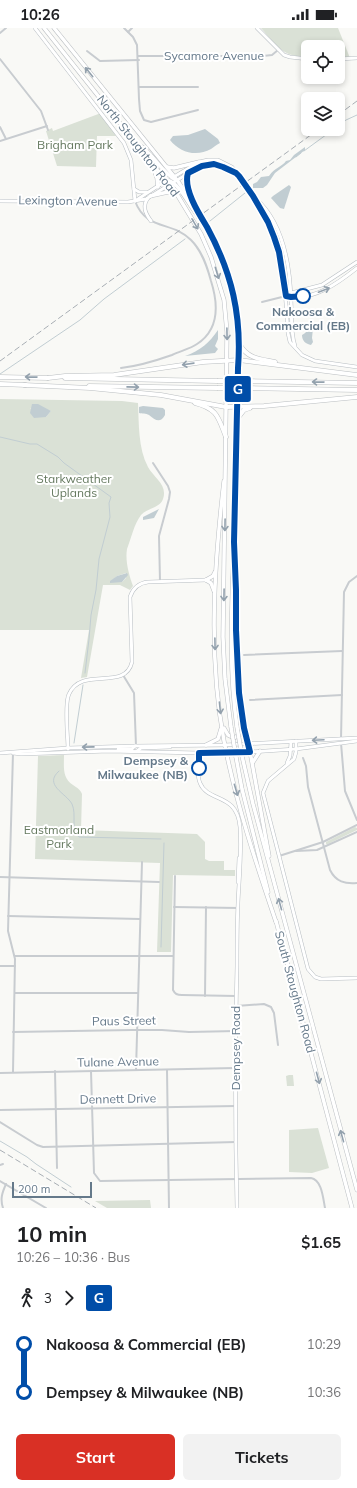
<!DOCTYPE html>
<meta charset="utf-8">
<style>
body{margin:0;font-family:Mulish,sans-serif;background:#f2f2f2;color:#202124;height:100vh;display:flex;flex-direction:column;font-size:15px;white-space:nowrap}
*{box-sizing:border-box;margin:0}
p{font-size:13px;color:#757577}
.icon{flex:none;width:22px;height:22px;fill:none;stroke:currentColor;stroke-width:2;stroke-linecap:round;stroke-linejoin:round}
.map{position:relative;height:1180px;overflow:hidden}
.drawer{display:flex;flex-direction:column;background:#fff;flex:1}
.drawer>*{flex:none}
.badge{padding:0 8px;border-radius:3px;font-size:14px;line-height:26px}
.buttons{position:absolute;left:301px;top:12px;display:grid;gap:8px}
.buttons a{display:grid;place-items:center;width:44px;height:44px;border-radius:6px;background:#fff;box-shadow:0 2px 6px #0003;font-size:20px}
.scale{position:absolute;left:12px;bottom:10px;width:80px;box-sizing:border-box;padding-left:4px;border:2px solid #65798a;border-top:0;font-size:11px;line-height:14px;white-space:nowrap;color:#65798a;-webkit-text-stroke:3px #fff;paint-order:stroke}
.map>.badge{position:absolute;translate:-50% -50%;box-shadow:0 0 0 2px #fff}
.legs{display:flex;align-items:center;gap:6px;height:44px;padding:0 16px;font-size:13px}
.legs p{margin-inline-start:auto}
.overview{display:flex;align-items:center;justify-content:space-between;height:68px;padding:0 16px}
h1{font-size:22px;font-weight:700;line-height:30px}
.action{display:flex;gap:8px;margin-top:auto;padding:8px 16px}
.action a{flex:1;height:46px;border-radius:6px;background:#d93025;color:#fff;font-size:16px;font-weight:700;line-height:46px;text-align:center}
.action a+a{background:#f2f2f2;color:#202124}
ul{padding:0 16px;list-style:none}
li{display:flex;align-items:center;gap:14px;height:48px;font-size:15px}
li i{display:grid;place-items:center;width:6px;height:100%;margin:0 5px;background:currentColor}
li i::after{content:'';width:10px;height:10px;margin:-5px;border:3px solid;border-radius:50%;background:#fff}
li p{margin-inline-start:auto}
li:first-child i{background:linear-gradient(#0000 50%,currentColor 0)}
li:last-child i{background:linear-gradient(currentColor 50%,#0000 0)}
.status{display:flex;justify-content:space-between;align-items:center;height:28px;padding:0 20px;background:#fff;direction:ltr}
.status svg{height:11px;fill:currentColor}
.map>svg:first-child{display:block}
.green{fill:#dae1d6;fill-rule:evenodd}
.water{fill:#c1cdd2}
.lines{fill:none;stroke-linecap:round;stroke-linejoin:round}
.stream{stroke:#c1cdd2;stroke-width:1}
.secondary-casing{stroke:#b8bec3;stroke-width:4}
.primary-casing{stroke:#bbbfc3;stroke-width:4.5}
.highway-casing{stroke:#babec1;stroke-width:5}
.street{stroke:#c8ccd0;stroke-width:2}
.secondary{stroke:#fff;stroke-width:3}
.primary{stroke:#fff;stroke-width:3.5}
.highway{stroke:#fff;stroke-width:4}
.rail{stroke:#a8aeb4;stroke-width:1;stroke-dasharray:6 3;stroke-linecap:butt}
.primary-bridge-casing{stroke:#bbbfc3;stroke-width:4.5;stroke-linecap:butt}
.highway-bridge-casing{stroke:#babec1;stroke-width:5;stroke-linecap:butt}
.primary-bridge{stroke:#fff;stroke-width:3.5}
.highway-bridge{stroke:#fff;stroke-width:4}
.oneway{stroke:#93a1ad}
.line-1-casing{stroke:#fff;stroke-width:9}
.line-1{stroke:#004da8;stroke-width:6}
.stop-1-dot{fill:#fff;stroke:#004da8;stroke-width:2}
.labels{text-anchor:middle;stroke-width:4;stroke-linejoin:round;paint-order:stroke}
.street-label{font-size:12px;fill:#65798a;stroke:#fff}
.park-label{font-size:12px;fill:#667a60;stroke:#fff}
.stop-label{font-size:12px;font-weight:bold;fill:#65798a;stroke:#fff}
</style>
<div class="status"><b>10:26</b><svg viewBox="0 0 49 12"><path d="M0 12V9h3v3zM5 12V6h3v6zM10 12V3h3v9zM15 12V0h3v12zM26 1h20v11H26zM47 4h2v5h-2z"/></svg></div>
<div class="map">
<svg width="357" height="1180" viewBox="0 0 357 1180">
<rect width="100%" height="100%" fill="#f9f9f6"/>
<g class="green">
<path d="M261,0H338L350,30H338V19H308V29C282,29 277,18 261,0Z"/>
<path d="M101,85L116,108H97L96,139L57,138L46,103L52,100L53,103Z"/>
<path d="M0,371L122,373L138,375C139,396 138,420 148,439C154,450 168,457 163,471C160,480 147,480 141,487C134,496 131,511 127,521C125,533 129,547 133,558L130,562L120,557H103L87,649L81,650L89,602H0ZM30,380L51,383L46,389ZM126,545V550L122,554H110L117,548Z"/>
<path d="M64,727C64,739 62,750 73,757C77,760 80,761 82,766L81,802L197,806L205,814V831L209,833H224V842H235V848L173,847L171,924H157L160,835L35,831L38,728Z"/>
<path d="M355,799L357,800V802L328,816H326V814Z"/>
<path d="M289,1047H293L294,1058H287L286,1048Z"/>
<path d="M318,1100L329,1140L312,1145L289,1144V1102Z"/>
<path d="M150,1172L151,1180H107L95,1173Z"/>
</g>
<g class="water">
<path d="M205,101L218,111L220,115C216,117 214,119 211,121C197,129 180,125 170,112L173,108L188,107Z"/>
<path d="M305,119V122L275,145L267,157L263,160H253V156L257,154L261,149L269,148C275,139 282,139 286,133L290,132L294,127Z"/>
<path d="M289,157L291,159L284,181L280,180L271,170L273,168Z"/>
<path d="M312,298L313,300L312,310L313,314L311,317C306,316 302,313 302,307C307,305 308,300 312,298Z"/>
<path d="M218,302V311L215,318L218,321L215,325L185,328C200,323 210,314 218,302Z"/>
<path d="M32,376H38L51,383L46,389L34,390L30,385Z"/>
<path d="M143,378L163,380L165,382V387C160,396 155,392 149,387C146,385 142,386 139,385V379Z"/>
<path d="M159,481L154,490L143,492V489Z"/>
<path d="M127,545L128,547L122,554L110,555V553L117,548Z"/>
</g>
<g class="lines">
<g class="stream">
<path d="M338,98L346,92L357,87"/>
<path d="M304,123L334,101"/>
<path d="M296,129L301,125"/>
<path d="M210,193L245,165"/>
<path d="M0,346L80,292L104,271L185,211"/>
<path d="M0,409L30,416H37L58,429L64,435L111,469L109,475L110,489L99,531L96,562L91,587L89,611L85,645"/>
<path d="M74,715L83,657"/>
<path d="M59,743C43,757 66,765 72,776C77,787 70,801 79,809L161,811"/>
<path d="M161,919L164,815"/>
<path d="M0,1113L27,1129L36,1136L71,1159"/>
</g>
<g class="secondary-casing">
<g id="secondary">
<path d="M35,0L124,115L131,132L135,173"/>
<path d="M257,0L284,27L290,29L308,31"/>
<path d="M338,31L357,30"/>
<path d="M172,150L199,134L208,132H218L232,139L253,168L268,194L274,209L285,261L288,305L290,314L302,327L315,333L357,339"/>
<path d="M134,161L139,164H147"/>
<path d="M148,170C142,178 145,185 151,193"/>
<path d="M255,170C283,194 290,236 291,272C292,287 290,303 295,318"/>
<path d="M0,173L128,174L146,171L197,140C212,134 222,139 236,145"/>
<path d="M135,173L167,152"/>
<path d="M291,265L322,257L357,234"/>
<path d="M289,269C315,272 338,255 357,240"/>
<path d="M296,713V724L294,731L268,753L263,765L308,941L315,949L321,951L357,950"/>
<path d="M68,721C68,709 64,676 69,666C82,637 125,664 132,634L130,569C133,560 139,555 148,554L206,552"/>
<path d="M118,721H132L135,718"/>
<path d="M137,723L141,720L170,719"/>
<path d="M0,725L68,720L136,718L225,717L357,710"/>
<path d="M13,725L21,726L109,723L199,725L250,724L296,721L357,713"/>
<path d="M199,725C199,734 196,746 200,755C208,775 237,764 240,799C242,825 239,850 238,875C237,896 237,917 237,938C235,1019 235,1099 237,1180"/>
<path d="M287,735L290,728L291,714"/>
<path d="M238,854L239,830"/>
</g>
</g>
<g class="primary-casing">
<g id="primary">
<path d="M44,0L178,168L201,206L211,229L224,272L227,304L223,609L225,651L231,699"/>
<path d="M54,0L177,152L195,178L211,207L225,239L235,272L240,307L238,340C237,398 237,456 234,514C232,576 228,637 237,699"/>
<path d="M139,117C153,125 161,144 176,152"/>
<path d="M151,133L157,150L158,159"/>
<path d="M167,139L174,140L199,134"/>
<path d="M188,145L187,153L193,173"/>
<path d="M167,152C182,156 190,182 202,192"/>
<path d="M150,168L168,164L176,165"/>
<path d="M224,453C214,539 208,628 224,713C236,775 256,835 276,894"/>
<path d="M235,535L236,602L239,665L244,700L251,729L269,828"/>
<path d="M206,552L211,555L214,563"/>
<path d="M206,552L213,548L215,544"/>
<path d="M224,700L228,707L234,710L241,706L243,700"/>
<path d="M206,717L218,711L221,701"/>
<path d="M242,728L253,776L357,1162"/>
<path d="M236,729L242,761L268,864"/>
<path d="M253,734L260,723"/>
<path d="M276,893L352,1180"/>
</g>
</g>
<g class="highway-casing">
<g id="highway">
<path d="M240,317C248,331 261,331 275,334"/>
<path d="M0,349L48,350"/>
<path d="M48,350L65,348L114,347L203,334L239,332L357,347"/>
<path d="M65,350L217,353"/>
<path d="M246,353L357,355"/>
<path d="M0,356L26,357"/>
<path d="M24,357L90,360L161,367L226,379L264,378L357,369"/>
<path d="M89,358L217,360"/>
<path d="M246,360L357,362"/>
<path d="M195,375C218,381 218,389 226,409"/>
<path d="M237,391L244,382L250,380"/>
</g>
</g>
<g class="street">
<path d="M124,0L133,9L137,17L139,71L140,83L144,92L151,94L198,82"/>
<path d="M128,4L132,0"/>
<path d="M0,5L6,0"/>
<path d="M87,23L100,33L139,32"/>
<path d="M138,28H263L272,27L278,22"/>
<path d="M0,31L41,83L48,102"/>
<path d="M139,59H198"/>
<path d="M0,99L6,111"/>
<path d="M0,113L47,98"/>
<path d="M262,274L286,268"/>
<path d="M121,340C139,338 155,333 172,327C180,323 190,321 197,316C220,301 218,275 211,253C207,238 202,223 191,212C173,193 146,203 135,173"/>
<path d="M153,435L168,458L170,464L169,471L159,508L160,553"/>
<path d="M244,627L342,623"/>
<path d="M123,647L134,665L136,718"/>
<path d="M250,672L342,667"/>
<path d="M341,711L344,564L349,554L357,548"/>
<path d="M341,715L345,763L357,792"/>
<path d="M303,730L306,738L308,759L330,842C336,854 345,856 357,855"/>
<path d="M296,823L317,822L357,804"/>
<path d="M279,828L323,814L357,797"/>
<path d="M175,848L173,962C175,966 177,967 182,967L236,968"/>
<path d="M0,849L159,854"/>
<path d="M174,879L238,880"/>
<path d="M8,888L140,891"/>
<path d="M15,928H173"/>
<path d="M0,938H15"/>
<path d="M15,965H138"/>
<path d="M205,968L206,879"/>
<path d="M236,978L264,976L271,979L274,985L278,1017"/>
<path d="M13,1004L132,1002H162L189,1004L236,1003"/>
<path d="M136,1042L142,834"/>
<path d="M167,1042L169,1180"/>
<path d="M55,1043L57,1140"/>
<path d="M91,1043L94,1145L100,1153L311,1150C322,1152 323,1170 325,1180"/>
<path d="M13,1044L15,931L8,903L13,725"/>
<path d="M0,1045L235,1040"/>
<path d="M0,1082L236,1078"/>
<path d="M0,1094L37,1117L43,1119L236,1114"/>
<path d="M0,1137L3,1136"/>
<path d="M0,1153L46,1180"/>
<path d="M3,1180C0,1171 2,1165 6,1156"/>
</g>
<use href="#secondary" class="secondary"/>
<use href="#primary" class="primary"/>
<use href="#highway" class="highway"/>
<g class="rail">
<path d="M338,87L357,73"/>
<path d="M0,333L319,101"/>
<path d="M0,1122L96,1180"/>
</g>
<g class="primary-bridge-casing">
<g id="primary-bridge">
<path d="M231,699L236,729"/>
<path d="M237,699L242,728"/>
</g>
</g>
<g class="highway-bridge-casing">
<g id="highway-bridge">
<path d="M217,353H246"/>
<path d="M217,360H246"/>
</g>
</g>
<use href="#primary-bridge" class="primary-bridge"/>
<use href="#highway-bridge" class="highway-bridge"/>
</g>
<defs><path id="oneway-shaft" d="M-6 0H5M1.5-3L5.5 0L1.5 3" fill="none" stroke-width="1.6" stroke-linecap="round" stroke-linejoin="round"/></defs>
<g class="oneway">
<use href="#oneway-shaft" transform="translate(89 44) rotate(-129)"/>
<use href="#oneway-shaft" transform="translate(195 196) rotate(60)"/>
<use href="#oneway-shaft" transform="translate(217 245) rotate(73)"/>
<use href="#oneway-shaft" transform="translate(324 262) rotate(-21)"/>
<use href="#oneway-shaft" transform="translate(227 306) rotate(89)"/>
<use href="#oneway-shaft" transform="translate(188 336) rotate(172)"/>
<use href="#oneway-shaft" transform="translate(31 349) rotate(-179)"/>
<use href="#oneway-shaft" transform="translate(318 354) rotate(-179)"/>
<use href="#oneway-shaft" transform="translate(133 359) rotate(1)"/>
<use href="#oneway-shaft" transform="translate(225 497) rotate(91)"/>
<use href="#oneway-shaft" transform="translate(224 567) rotate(91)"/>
<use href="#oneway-shaft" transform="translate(215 616) rotate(89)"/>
<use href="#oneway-shaft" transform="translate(220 680) rotate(84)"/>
<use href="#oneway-shaft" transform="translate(318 712) rotate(177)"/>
<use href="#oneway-shaft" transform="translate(88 719) rotate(179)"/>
<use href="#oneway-shaft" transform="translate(236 762) rotate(74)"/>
<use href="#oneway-shaft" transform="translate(280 876) rotate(-105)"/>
<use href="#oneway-shaft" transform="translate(318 1050) rotate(75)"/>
<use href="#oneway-shaft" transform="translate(342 1108) rotate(-105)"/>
</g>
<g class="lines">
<g class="line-1-casing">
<path id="line-1" d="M199,740V725L250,724L244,700L239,665L236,602V562L234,514L238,340C242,288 232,245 207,199C199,186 183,161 188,145L202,138L214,136L223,139L236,145L239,148L253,168L268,194L274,209L279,224L286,268L291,269L303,268"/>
</g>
<use href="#line-1" class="line-1"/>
</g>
<g class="stop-1-dot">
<circle cx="303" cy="268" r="7"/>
<circle cx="199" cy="740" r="7"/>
</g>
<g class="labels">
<g class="street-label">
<text x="214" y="32">Sycamore Avenue</text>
<text transform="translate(138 118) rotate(52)" y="4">North Stoughton Road</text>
<text transform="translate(68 173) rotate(1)" y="4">Lexington Avenue</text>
<text transform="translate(295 964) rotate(75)" y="4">South Stoughton Road</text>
<text transform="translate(124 993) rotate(-1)" y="4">Paus Street</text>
<text transform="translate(236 1020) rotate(-90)" y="4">Dempsey Road</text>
<text transform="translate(118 1034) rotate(-1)" y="4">Tulane Avenue</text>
<text transform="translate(118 1071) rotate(-1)" y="4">Dennett Drive</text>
</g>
<g class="park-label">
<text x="75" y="121">Brigham Park</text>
<text x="74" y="455">Starkweather<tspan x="74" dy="14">Uplands</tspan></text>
<text x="59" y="806">Eastmorland<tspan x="59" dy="14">Park</tspan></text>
</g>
<g class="stop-label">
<text x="303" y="288">Nakoosa &amp;<tspan x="303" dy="14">Commercial (EB)</tspan></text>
<text x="188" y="737" text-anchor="end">Dempsey &amp;<tspan x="188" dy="14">Milwaukee (NB)</tspan></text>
</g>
</g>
</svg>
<div class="buttons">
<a><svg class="icon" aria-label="locate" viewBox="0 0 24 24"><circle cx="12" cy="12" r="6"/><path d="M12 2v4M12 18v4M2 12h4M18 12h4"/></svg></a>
<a><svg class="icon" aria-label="layers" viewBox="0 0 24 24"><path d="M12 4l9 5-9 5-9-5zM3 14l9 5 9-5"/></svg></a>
</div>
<div class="scale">200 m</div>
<b class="badge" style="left:238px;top:361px;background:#004da8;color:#fff">G</b>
</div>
<section class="drawer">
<div class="overview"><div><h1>10 min</h1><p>10:26 – 10:36 · Bus</p></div><b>$1.65</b></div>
<div class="legs"><svg class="icon" aria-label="walk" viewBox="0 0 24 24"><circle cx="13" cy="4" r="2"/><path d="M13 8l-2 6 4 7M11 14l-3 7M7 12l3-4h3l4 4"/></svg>3<svg class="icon" aria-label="forward" viewBox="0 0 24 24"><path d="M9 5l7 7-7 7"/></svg><b class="badge" style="background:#004da8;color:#fff">G</b></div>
<ul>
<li><i style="color:#004da8"></i><b>Nakoosa &amp; Commercial (EB)</b><p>10:29</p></li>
<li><i style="color:#004da8"></i><b>Dempsey &amp; Milwaukee (NB)</b><p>10:36</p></li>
</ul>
<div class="action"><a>Start</a><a>Tickets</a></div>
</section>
